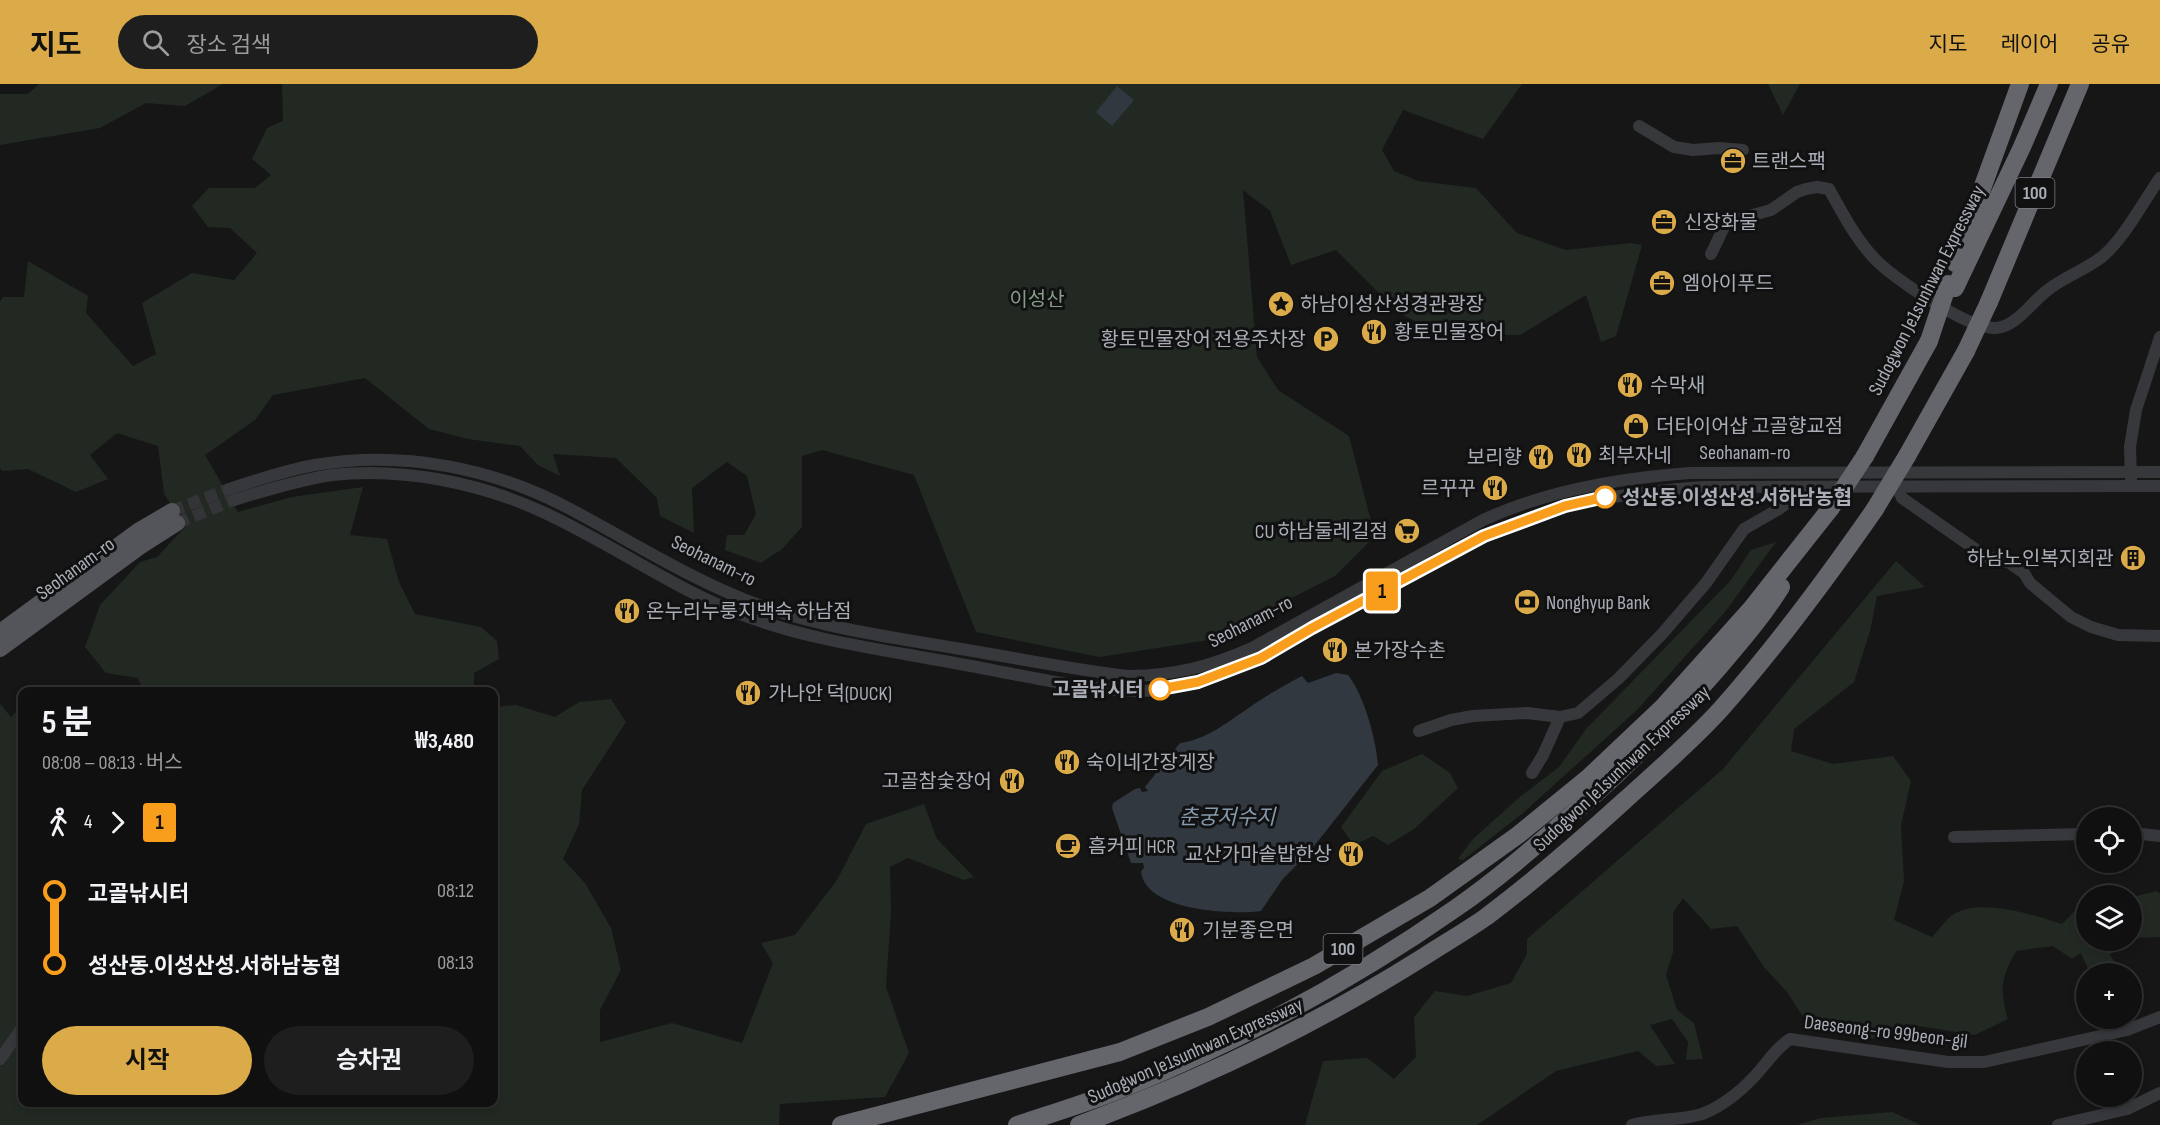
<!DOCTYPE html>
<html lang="ko">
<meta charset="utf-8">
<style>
body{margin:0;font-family:"Sofia Sans Condensed","Noto Sans KR",sans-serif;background:#1e1e1f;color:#f1f3f6;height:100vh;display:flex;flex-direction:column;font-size:22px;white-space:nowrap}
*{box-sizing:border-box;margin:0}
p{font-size:20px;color:#9c9d9f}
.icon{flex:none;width:33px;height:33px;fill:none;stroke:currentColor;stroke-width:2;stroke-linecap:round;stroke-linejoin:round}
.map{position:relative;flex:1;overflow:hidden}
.drawer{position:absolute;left:18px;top:603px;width:480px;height:420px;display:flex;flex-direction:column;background:#101011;border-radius:12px;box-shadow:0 3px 9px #0003,0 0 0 2px #303031}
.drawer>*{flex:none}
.badge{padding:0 12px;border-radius:4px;font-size:21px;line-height:39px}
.fabs{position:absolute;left:2076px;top:723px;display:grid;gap:12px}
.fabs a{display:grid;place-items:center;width:66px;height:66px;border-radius:50%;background:#101011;box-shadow:0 3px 9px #0003,0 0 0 2px #303031;font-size:30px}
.map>.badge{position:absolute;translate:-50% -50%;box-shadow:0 0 0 3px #fff}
.legs{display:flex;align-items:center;gap:9px;height:66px;padding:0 24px;font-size:20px}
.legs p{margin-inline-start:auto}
.summary{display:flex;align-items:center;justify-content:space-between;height:102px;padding:0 24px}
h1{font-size:33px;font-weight:700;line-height:45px}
.button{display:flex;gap:12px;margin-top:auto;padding:12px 24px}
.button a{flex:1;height:69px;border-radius:36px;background:#dbab4a;color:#111;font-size:24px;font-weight:700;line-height:69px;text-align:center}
.button a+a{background:#1e1e1f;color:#f1f3f6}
ul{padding:0 24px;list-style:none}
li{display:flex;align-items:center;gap:21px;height:72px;font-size:22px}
li i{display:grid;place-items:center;width:9px;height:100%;margin:0 8px;background:currentColor}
li i::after{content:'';width:15px;height:15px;margin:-8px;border:4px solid;border-radius:50%;background:#101011}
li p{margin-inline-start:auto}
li:first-child i{background:linear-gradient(#0000 50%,currentColor 0)}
li:last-child i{background:linear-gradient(currentColor 50%,#0000 0)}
header{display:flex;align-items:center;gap:36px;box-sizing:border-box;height:84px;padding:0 30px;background:#dbab4a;color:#111}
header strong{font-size:28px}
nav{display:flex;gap:33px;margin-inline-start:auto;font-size:21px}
.search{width:420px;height:54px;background:#1e1e1f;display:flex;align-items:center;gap:15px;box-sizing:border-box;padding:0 21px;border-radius:33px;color:#9c9d9f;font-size:22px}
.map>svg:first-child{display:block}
.green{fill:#222923}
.water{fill:#31383f}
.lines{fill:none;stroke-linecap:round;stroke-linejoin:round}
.minor-tunnel{stroke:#333437;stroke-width:12;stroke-dasharray:12 6;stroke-linecap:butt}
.minor{stroke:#37383c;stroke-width:12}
.major{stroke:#54555a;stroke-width:16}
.highway{stroke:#64666c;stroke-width:18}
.highway-bridge{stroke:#64666c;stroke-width:18}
.line-1-casing{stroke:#fff;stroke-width:14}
.line-1{stroke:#f99d1c;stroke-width:9}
.stop-1-dot{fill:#fff;stroke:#f99d1c;stroke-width:3}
.labels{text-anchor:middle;stroke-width:6;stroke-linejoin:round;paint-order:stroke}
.shield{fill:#111112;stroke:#7b7e85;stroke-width:1.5}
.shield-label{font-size:18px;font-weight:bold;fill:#a9adb6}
.poi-label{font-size:20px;fill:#a9adb6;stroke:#111112;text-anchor:start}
.street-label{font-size:20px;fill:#a9adb6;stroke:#111112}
.park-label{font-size:20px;fill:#839e85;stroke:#111112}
.stop-label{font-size:20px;font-weight:bold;fill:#a9adb6;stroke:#111112;text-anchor:start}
.water-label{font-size:21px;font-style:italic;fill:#859aac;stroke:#111112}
</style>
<header>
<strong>지도</strong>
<div class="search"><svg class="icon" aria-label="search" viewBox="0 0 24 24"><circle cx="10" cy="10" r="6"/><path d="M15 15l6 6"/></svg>장소 검색</div>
<nav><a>지도</a><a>레이어</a><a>공유</a></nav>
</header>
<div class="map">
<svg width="2160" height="1041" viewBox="0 0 2160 1041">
<rect width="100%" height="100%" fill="#161617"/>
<g class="green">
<path d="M39,0H223L185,22L146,19L100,44L0,61V10H28Z"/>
<path d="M282,0H1522L1483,55L1403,26L1382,66L1394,87L1418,97L1476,104L1517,149L1566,166L1631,159L1642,161L1616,252L1601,258L1586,211L1520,251L1441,250L1399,229L1336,166L1291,181L1270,127L1243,106L1257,273L1278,306L1349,352L1375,452L1335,492L1209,556L1099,573L976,548L914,391L822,366L802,372V443L782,465L761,479L725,466L727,451H744L756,430L747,392L727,378L692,404L694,449L660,432L657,414L616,374L553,370L560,392L538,381L520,362L468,355L429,345L365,294L273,311L255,336L205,371L238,428L292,413L363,403L350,451L387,455L399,498L415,530L481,543L497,557L499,575L474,589V607H143L138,594L106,589L85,563L100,521L140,478L157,473L184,444L164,409L158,362L117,349L90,371L108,395L76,408L28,385L2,387L0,384V218L3,213H24L28,177L88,212L86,229L133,282L156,270L142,219L192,189L234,196L257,169L230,144L208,143L192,122L209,104H255L271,91L252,75L267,44L283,37Z"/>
<path d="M1768,0H1800L1783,31Z"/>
<path d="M1776,458L1725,528L1637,626L1523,729L1463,776L1458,775L1473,755L1521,712L1559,683L1586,645L1731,496L1751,466Z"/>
<path d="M1896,477L1925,503L1877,512L1870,547L1854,598L1794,645L1791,667L1833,680L1893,672L1911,697L1901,741L1904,797L1894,836L1932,853C1938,847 1944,838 1951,832C1977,812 2034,831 2062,840L2078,824L2086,822V856L2121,857L2110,871L2117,882L2103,889H2090L2081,869L2072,875L2053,862L2016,867C2001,895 1999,904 2008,935L1975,951L1906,940L1876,955L1806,937L1787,908L1764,883L1737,842L1711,845L1683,814L1673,829V868L1666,891L1677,926L1694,939L1703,975L1686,976L1688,958L1672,935L1650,941L1675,980L1656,982L1638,967L1556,987L1477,1041H1305L1323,977L1367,974L1394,995L1416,973L1414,933L1435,907L1467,912L1511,899L1527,870V855L1723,685Z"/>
<path d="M611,615L626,638L582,706L579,740L563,775L585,799L611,844L621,886L600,926V958L672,939L742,959L773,879L761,859L795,851L837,796L866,740L924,720L937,755L974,793L964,796L908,774L890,783L891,829L886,903L909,969L885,1013L780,1020L779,1041H0V620L11,633L22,622V1018H494V623L516,621L555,633L579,618Z"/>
<path d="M1422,670L1450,689L1458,704L1414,745L1388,761L1373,752L1354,761L1341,743L1382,687Z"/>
<path d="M2157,807L2160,810V853L2132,854V813Z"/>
<path d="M1892,1028L1921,1041H1797L1821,1034Z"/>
</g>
<g class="water">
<path d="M1117,2L1134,16L1112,42L1096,28Z"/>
<path d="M1336,589L1348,591C1364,611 1376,655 1378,681L1311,766L1282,796L1261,827C1232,831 1144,827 1141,787L1144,784L1143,779H1131L1112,724L1113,719L1135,705L1140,704L1142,708L1148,707L1145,703L1180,659C1206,656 1229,637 1250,623C1265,612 1282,603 1298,594L1302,592L1308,599Z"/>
</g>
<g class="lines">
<g class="minor-tunnel">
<path d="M172,427L229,405"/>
<path d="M177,439L234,416"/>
</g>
<g class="minor">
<path d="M1639,42L1674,63L1693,66L1719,64L1743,66"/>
<path d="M1711,170L1725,141L1731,137L1771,126L1797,108L1806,105L1817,103L1829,105C1842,128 1855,154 1874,174C1892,194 1968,245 1995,244C2017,243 2032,217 2049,205C2066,192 2087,185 2103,172C2125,153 2143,118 2160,94"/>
<path d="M2131,395L2130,363L2136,326L2160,253"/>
<path d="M1897,403L1902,414L1985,472L2010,479L2024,489L2030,499L2071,533L2091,543L2118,551L2160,552"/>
<path d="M229,405C257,396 286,386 315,381C403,366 494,384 572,426C636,460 698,500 767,524C830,545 895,554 961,565C1017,574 1073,586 1129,592C1176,591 1209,583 1252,564L1483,436C1548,406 1619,394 1690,389L2160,388"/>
<path d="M234,416C266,406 299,396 332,391C403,383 481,399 545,429C612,460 671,503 740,530C810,557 886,566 960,580C1016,590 1073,604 1130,607C1199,609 1255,577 1312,544C1349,523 1386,505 1423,485C1444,474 1463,461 1485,451C1558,419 1626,408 1705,403L2160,402"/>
<path d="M1419,647L1451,636L1473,632L1527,629L1560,633L1578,629L1618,595L1662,550L1706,499L1744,445L1779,425L1788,418L1790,403"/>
<path d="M1532,689L1543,671L1560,633"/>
<path d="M2132,749L2160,752"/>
<path d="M1954,753L2086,750"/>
<path d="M0,975L22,944"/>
<path d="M1632,1041C1655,1034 1680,1037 1702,1030C1724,1022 1746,1003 1761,985C1771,973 1777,964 1790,955L1948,978H1984L2127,946L2160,933"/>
<path d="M2058,1041L2127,1025L2160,1009"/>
</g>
<g class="major">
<path d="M0,548L138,447L172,427"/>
<path d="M0,565L141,462L177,439"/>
</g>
<g class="highway">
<path d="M1955,179L2020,0"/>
<path d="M1955,204L2022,63L2049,0"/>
<path d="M1989,218L2080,0"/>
<path d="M1865,372L1929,257"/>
<path d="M1907,372L1966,267"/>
<path d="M841,1041L1120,968L1208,933L1314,882L1430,814L1518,751L1588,694L1663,623L1751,525L1830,425"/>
<path d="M1017,1041C1056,1028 1097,1016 1134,1000C1247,953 1356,894 1456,824C1505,790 1549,750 1593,712C1639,671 1680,628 1720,582C1742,556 1763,532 1781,503"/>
<path d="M1079,1041C1200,996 1316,941 1425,872C1445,859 1466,847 1486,833C1534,797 1580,757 1624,717C1657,687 1691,658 1721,625C1777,562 1827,494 1875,425"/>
</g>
<g class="highway-bridge">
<path d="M1929,257L1948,200"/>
<path d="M1966,267L1989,218"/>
<path d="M1830,425L1865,372"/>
<path d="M1875,425L1907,372"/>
</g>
</g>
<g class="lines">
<g class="line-1-casing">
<path id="line-1" d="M1160,605L1198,598L1261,574L1312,544L1484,452L1565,422L1605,413"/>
</g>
<use href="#line-1" class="line-1"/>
</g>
<defs>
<g id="office-disc" transform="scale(1.35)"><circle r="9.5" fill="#dbab4a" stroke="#111112"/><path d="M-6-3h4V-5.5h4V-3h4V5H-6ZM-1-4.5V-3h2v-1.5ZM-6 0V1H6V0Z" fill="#111"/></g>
<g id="sight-disc" transform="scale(1.35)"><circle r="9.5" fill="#dbab4a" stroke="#111112"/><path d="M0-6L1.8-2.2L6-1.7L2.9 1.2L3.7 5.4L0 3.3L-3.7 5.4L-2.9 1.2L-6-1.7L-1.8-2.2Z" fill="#111"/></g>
<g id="restaurant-disc" transform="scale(1.35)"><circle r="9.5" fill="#dbab4a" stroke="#111112"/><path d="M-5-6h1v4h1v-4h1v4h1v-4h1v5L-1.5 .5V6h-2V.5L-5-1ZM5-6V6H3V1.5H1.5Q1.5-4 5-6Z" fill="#111"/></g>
<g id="parking-disc" transform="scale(1.35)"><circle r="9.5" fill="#dbab4a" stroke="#111112"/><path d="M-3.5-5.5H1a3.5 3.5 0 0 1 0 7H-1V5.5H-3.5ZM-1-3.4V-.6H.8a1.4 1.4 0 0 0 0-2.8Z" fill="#111"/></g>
<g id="shop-disc" transform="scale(1.35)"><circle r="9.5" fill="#dbab4a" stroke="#111112"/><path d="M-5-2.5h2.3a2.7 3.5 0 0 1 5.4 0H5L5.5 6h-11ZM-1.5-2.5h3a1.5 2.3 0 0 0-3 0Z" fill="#111"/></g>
<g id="supermarket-disc" transform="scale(1.35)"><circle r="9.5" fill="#dbab4a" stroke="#111112"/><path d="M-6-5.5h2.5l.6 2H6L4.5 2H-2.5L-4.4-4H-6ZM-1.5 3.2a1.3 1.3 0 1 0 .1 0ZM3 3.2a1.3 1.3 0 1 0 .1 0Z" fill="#111"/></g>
<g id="building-disc" transform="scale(1.35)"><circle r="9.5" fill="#dbab4a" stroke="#111112"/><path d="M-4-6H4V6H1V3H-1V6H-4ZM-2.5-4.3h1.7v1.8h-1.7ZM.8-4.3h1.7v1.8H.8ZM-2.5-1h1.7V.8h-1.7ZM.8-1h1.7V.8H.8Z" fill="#111"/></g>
<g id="bank-disc" transform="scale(1.35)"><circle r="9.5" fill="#dbab4a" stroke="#111112"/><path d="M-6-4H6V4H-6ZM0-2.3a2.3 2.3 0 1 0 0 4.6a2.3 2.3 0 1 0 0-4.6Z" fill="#111"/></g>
<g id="cafe-disc" transform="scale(1.35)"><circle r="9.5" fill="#dbab4a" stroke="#111112"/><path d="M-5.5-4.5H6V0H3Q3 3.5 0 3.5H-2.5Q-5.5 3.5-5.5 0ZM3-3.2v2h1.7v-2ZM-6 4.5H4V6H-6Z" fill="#111"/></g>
</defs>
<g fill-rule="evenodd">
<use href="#office-disc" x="1733" y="77"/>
<use href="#office-disc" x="1664" y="138"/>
<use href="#office-disc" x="1662" y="199"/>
<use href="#sight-disc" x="1281" y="220"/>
<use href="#restaurant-disc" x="1374" y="248"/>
<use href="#parking-disc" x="1326" y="255"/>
<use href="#restaurant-disc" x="1630" y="301"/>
<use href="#shop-disc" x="1636" y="342"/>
<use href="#restaurant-disc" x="1579" y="371"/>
<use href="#restaurant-disc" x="1541" y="373"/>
<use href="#restaurant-disc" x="1495" y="404"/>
<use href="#supermarket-disc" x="1407" y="447"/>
<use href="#building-disc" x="2133" y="474"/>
<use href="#bank-disc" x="1527" y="518"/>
<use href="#restaurant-disc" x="627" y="527"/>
<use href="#restaurant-disc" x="1335" y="566"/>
<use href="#restaurant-disc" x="748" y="609"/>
<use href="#restaurant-disc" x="1067" y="678"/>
<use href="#restaurant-disc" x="1012" y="697"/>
<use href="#cafe-disc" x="1068" y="762"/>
<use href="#restaurant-disc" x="1351" y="770"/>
<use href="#restaurant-disc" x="1182" y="846"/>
</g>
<g class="stop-1-dot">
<circle cx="1605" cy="413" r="10"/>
<circle cx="1160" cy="605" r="10"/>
</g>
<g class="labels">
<g class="shield">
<rect x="2015.5" y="94" width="39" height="30" rx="4.5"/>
<rect x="1323.5" y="850" width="39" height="30" rx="4.5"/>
</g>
<g class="shield-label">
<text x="2035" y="115">100</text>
<text x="1343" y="871">100</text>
</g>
<g class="poi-label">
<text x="1752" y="84">트랜스팩</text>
<text x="1684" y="145">신장화물</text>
<text x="1682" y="206">엠아이푸드</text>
<text x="1300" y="227">하남이성산성경관광장</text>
<text x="1394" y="255">황토민물장어</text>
<text x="1306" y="262" text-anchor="end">황토민물장어 전용주차장</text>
<text x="1650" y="308">수막새</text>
<text x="1656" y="349">더타이어샵 고골향교점</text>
<text x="1598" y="378">최부자네</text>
<text x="1522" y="380" text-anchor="end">보리향</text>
<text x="1476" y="411" text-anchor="end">르꾸꾸</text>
<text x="1388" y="454" text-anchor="end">CU 하남둘레길점</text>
<text x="2114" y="481" text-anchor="end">하남노인복지회관</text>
<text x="1546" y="525">Nonghyup Bank</text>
<text x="646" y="534">온누리누룽지백숙 하남점</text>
<text x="1354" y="573">본가장수촌</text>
<text x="768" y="616">가나안 덕(DUCK)</text>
<text x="1086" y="685">숙이네간장게장</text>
<text x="992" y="704" text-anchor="end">고골참숯장어</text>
<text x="1088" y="769">흠커피 HCR</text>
<text x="1332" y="777" text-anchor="end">교산가마솥밥한상</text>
<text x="1202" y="853">기분좋은면</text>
</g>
<g class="street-label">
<text transform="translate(1926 206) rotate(-63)" y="7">Sudogwon Je1sunhwan Expressway</text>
<text x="1745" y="375">Seohanam-ro</text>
<text transform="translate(714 476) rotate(26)" y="7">Seohanam-ro</text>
<text transform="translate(75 484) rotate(-36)" y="7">Seohanam-ro</text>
<text transform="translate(1250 537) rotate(-27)" y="7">Seohanam-ro</text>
<text transform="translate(1621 684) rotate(-43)" y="7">Sudogwon Je1sunhwan Expressway</text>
<text transform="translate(1886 947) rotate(7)" y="7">Daeseong-ro 99beon-gil</text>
<text transform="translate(1195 966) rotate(-24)" y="7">Sudogwon Je1sunhwan Expressway</text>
</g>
<g class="park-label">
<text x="1037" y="222">이성산</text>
</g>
<g class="stop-label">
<text x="1622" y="420">성산동.이성산성.서하남농협</text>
<text x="1144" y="612" text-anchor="end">고골낚시터</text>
</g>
<g class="water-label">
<text x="1227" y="740">춘궁저수지</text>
</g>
</g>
</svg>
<div class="fabs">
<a><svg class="icon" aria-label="locate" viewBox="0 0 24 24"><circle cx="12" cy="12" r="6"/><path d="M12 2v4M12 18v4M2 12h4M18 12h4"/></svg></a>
<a><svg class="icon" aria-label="layers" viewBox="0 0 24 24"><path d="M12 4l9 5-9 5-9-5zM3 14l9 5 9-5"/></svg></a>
<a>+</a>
<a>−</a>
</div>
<b class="badge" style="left:1382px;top:507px;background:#f99d1c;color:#111">1</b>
<section class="drawer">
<div class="summary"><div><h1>5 분</h1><p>08:08 – 08:13 · 버스</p></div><b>₩3,480</b></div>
<div class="legs"><svg class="icon" aria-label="walk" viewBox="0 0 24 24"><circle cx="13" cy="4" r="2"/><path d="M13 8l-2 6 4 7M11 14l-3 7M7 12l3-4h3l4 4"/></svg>4<svg class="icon" aria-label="forward" viewBox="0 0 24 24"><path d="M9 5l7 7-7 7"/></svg><b class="badge" style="background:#f99d1c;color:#111">1</b></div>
<ul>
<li><i style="color:#f99d1c"></i><b>고골낚시터</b><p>08:12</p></li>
<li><i style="color:#f99d1c"></i><b>성산동.이성산성.서하남농협</b><p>08:13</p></li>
</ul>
<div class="button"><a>시작</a><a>승차권</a></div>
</section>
</div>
